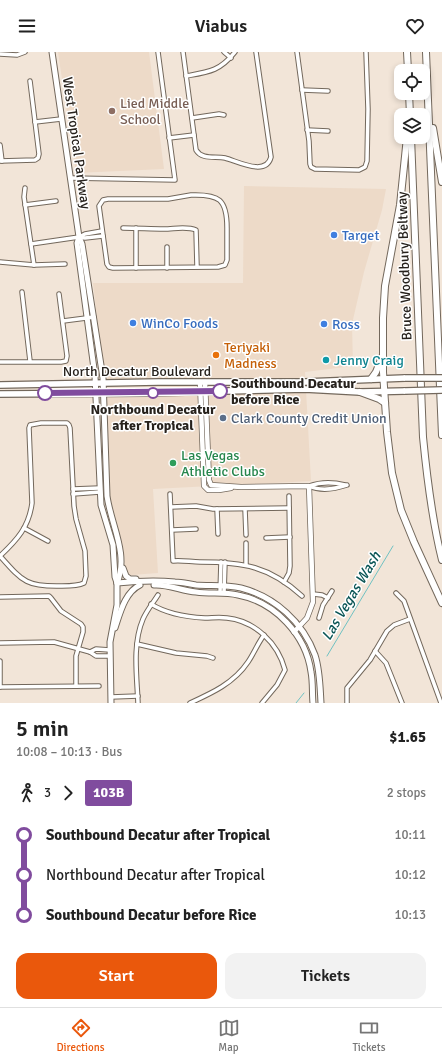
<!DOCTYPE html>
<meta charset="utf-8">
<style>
body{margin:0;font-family:Signika,sans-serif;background:#f2f2f2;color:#222;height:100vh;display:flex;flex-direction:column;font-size:15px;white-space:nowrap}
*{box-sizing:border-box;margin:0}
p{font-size:13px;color:#767676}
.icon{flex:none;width:22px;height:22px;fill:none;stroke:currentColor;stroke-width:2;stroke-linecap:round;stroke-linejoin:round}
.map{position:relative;height:651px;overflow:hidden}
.sheet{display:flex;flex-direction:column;background:#fff;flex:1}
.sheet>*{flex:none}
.badge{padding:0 8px;border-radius:3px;font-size:14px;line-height:26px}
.fabs{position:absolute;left:394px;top:12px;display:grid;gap:8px}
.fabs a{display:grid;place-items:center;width:36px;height:36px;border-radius:8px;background:#fff;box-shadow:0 2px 6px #0003;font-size:20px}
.map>.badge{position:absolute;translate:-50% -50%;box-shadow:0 0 0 2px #fff}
.legs{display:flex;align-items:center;gap:6px;height:44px;padding:0 16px;font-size:13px}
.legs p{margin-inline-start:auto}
.headline{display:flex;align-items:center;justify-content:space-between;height:68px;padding:0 16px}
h1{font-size:22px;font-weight:600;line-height:30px}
.button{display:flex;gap:8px;margin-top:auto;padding:8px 16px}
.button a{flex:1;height:46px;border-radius:12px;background:#ea580c;color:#fff;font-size:16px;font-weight:600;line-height:46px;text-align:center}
.button a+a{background:#f2f2f2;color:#222}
ul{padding:0 16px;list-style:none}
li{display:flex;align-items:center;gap:14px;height:40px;font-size:15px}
li i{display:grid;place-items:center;width:6px;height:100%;margin:0 5px;background:currentColor}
li i::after{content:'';width:10px;height:10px;margin:-5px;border:3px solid;border-radius:50%;background:#fff}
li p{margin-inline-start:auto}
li:first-child i{background:linear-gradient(#0000 50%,currentColor 0)}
li:last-child i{background:linear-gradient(currentColor 50%,#0000 0)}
header{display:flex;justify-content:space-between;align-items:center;height:52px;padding:0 16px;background:#fff;font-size:18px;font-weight:600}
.tab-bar{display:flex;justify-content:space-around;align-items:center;height:56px;border-top:1px solid #e0e0e0;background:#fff;font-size:11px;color:#767676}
.tab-bar a{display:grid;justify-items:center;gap:2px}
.tab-bar .current{color:#ea580c}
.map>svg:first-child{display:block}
.built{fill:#eddac8}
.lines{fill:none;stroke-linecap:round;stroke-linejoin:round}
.stream{stroke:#70c2c3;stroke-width:1}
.minor-casing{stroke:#73685c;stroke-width:5.5}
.tertiary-casing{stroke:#73685c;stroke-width:6}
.secondary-casing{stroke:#73685c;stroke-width:7}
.primary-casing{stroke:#73685c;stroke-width:8}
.motorway-casing{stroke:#73685c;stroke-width:8}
.minor{stroke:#fff;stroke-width:3.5}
.tertiary{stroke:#fff;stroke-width:4.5}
.secondary{stroke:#fff;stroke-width:5}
.primary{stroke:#fff;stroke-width:5.5}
.motorway{stroke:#fff;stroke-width:6}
.primary-bridge-casing{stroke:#73685c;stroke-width:8;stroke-linecap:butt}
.primary-bridge{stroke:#fff;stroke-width:5.5}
.line-1-casing{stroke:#fff;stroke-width:9}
.line-1{stroke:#804c9e;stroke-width:6}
.education-dot{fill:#8d6e63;stroke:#fff;stroke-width:1.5}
.shop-dot{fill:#3f7fe0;stroke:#fff;stroke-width:1.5}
.food-dot{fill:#e8710a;stroke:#fff;stroke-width:1.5}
.culture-dot{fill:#0f9aa8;stroke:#fff;stroke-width:1.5}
.stop-1-dot{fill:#fff;stroke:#804c9e;stroke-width:2}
.service-dot{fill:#5c6f8a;stroke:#fff;stroke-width:1.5}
.leisure-dot{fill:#2e9e5b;stroke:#fff;stroke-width:1.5}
.labels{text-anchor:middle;stroke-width:3;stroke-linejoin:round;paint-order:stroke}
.education-label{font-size:14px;fill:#785e54;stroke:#fff;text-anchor:start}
.street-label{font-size:14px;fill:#27221d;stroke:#fff}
.shop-label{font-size:14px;fill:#366cbe;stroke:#fff;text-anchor:start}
.food-label{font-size:14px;fill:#c56008;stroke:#fff;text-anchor:start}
.culture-label{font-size:14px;fill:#0d838f;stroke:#fff;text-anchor:start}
.stop-label{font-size:14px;font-weight:bold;fill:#27221d;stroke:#fff;text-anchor:start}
.service-label{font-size:14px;fill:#4e5e75;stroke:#fff;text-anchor:start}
.leisure-label{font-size:14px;fill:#27864d;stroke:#fff;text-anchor:start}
.water-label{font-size:15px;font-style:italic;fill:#0b5656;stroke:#fff}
</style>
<header><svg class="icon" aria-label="menu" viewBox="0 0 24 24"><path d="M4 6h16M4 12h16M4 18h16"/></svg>Viabus<svg class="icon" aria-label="heart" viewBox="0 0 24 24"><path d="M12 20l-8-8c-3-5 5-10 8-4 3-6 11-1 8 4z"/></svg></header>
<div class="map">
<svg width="442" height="651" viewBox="0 0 442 651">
<rect width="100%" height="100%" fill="#f2e5d8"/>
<g class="built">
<path d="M58,0H149L164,117L76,121Z"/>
<path d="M244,134L386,137L382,158L364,220L352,272L353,314L305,320L311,429L153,437L158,521L131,523L126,520L123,494L109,442L106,343L93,231H243Z"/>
</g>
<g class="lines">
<g class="stream">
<path d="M327,604L393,494"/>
<path d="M296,651L304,641"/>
</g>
<g class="minor-casing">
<g id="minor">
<path d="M183,0L196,98C202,108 215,104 225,106C237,109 266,125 271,105L256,0"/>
<path d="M224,0L231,6"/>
<path d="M297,0L309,89L310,112L311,115L315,117L359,118L365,115L367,109L368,57L366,0"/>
<path d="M0,2L17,3L25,0"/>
<path d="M186,24C209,20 220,19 235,0"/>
<path d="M302,38L328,39"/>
<path d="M192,66L219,62L224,63"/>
<path d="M35,70L61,67"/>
<path d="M307,78L328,79"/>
<path d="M169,86L194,83"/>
<path d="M0,93L2,109"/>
<path d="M0,109L35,108L38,106L39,102L30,29"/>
<path d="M70,126L175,128L158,0"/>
<path d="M25,136L24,145L34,213"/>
<path d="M191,143C219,142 227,147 227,176C227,187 227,197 227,208L225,213L218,215L113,216L109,215L107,212L99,154L103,148L108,147H168Z"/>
<path d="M25,153L56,149"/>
<path d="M123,176C137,176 151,177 164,177C174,177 187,174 196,178L197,214"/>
<path d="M79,185L85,182L102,179"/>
<path d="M31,192L79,185L85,186L103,184"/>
<path d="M0,210L34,213L65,212"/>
<path d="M136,216V176"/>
<path d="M167,216V195"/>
<path d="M22,240L30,309"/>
<path d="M63,269L94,265"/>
<path d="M0,310H61L66,309L67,304L59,242"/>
<path d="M309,434C320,439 335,437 347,433"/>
<path d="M309,434C320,430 334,430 345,433"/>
<path d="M73,437L100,436"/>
<path d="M73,442L100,440"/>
<path d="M170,442L173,509C182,508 191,510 200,510C243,510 269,514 302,544"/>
<path d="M171,455L196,454L213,457L289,456"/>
<path d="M217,457L218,482"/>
<path d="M245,457L246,483"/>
<path d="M24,476L48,489"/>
<path d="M172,478L196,477"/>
<path d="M266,486L290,485"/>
<path d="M246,491V513"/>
<path d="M0,504C17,488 29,475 32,451L29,376L30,373L41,371H67L69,373L70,376L74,454L76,467L85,499L86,524L84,531C78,534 69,534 62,534C27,535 23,530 0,504"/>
<path d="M284,530L289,521L290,514L289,444"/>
<path d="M220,541L221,510"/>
<path d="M224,541L225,510"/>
<path d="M396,541L404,549L441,651"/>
<path d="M313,542L322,543L328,546"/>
<path d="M0,545L49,544L51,546L61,559L81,572L83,575V580L76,604V634"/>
<path d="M151,552C167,562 186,565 205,566C212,566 219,565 227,566C255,569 278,591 285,618L277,633L262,651"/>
<path d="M319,566L323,553L332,539"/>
<path d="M0,591L54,590L90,600L96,604H110"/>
<path d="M137,592L176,601L207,604L213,606"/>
<path d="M375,599L386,611L402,651"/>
<path d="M90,600L96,597L110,598"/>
<path d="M0,609V635"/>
<path d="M0,635L99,634"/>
<path d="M111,645L138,644"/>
<path d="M138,651C137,624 132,593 143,567C147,558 153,551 158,543"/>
<path d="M190,651C212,641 234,631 248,610C254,601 258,591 264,583"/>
<path d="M347,651V636L370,608L387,579L394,573L410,567"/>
</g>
</g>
<g class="tertiary-casing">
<g id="tertiary">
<path d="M200,330L204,434L208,438H219L231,436"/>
<path d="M205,330L209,428L211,433L241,435L309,434L313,550L307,566L294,580"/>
</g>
</g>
<g class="secondary-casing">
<g id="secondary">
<path d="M52,0L79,185L82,192L103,326L107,444C111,473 129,502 117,531"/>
<path d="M79,185L77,191L95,324L101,453L113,493L115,525L117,531V553L110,590L111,651"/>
<path d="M123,516L126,524L130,527H136"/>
<path d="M117,531C136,529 156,528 175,530C182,530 189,532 196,533C211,534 226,533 241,536C275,545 303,570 315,603C320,618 320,635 321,651"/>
<path d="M154,533C168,532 182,539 196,540C210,542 224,540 238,543C275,550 306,583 311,620C313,630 312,641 313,651"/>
<path d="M115,576C120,561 125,540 140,533"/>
</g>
</g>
<g class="primary-casing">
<g id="primary">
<path d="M0,333L158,330H305L405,326"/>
<path d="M0,342L145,341L305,337L360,340L405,339"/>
</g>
</g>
<g class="motorway-casing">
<g id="motorway">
<path d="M407,0L408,19"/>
<path d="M426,0L442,383"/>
<path d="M409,41L410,63"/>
<path d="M433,76L442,130"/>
<path d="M407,85L400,153L385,234L383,266V320L387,380L392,421L401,458L414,490L442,551"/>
<path d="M411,85L423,385C427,426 432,468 442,508"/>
<path d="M371,327L376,320L382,305"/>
<path d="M360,340L379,347L385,351"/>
</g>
</g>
<use href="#minor" class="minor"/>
<use href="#tertiary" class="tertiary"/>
<use href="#secondary" class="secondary"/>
<use href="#primary" class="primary"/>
<use href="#motorway" class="motorway"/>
<g class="primary-bridge-casing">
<g id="primary-bridge">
<path d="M405,326H442"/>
<path d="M405,339L442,338"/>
</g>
</g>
<use href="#primary-bridge" class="primary-bridge"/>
</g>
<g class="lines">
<g class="line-1-casing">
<path id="line-1" d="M45,341L220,339"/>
</g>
<use href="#line-1" class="line-1"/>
</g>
<circle class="education-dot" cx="112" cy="59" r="4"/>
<g class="shop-dot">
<circle cx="334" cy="183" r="4"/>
<circle cx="133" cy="271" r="4"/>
<circle cx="324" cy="272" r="4"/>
</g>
<circle class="food-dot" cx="216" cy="303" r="4"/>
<circle class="culture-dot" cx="326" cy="308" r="4"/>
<g class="stop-1-dot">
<circle cx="220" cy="339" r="7"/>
<circle cx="45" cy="341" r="7"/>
<circle cx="153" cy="341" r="5"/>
</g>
<circle class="service-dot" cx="223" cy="366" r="4"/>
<circle class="leisure-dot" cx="173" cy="411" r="4"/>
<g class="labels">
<g class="education-label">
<text x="120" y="56">Lied Middle<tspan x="120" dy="16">School</tspan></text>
</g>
<g class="street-label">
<text transform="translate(77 91) rotate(82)" y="5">West Tropical Parkway</text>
<text transform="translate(404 214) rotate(-92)" y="5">Bruce Woodbury Beltway</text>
<text x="137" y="324">North Decatur Boulevard</text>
</g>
<g class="shop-label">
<text x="342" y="188">Target</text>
<text x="141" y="276">WinCo Foods</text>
<text x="332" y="277">Ross</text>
</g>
<g class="food-label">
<text x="224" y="300">Teriyaki<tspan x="224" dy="16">Madness</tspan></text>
</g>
<g class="culture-label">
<text x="334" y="313">Jenny Craig</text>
</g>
<g class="stop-label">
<text x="231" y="336">Southbound Decatur<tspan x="231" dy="16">before Rice</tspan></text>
<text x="153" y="362" text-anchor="middle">Northbound Decatur<tspan x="153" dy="16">after Tropical</tspan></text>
</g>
<g class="service-label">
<text x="231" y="371">Clark County Credit Union</text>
</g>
<g class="leisure-label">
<text x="181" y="408">Las Vegas<tspan x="181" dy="16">Athletic Clubs</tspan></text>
</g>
<g class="water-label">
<text transform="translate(351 544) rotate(-59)" y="5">Las Vegas Wash</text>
</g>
</g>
</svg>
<div class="fabs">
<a><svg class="icon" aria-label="locate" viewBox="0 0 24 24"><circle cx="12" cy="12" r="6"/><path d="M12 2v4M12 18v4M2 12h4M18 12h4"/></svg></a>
<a><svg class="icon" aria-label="layers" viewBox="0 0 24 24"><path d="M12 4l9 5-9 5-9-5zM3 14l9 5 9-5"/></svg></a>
</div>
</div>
<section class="sheet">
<div class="headline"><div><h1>5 min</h1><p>10:08 – 10:13 · Bus</p></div><b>$1.65</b></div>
<div class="legs"><svg class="icon" aria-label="walk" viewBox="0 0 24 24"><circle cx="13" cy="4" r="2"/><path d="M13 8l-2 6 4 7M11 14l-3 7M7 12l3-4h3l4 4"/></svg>3<svg class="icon" aria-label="forward" viewBox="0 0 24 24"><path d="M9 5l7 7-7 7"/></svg><b class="badge" style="background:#804c9e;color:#fff">103B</b><p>2 stops</p></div>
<ul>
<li><i style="color:#804c9e"></i><b>Southbound Decatur after Tropical</b><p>10:11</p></li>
<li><i style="color:#804c9e"></i><span>Northbound Decatur after Tropical</span><p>10:12</p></li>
<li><i style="color:#804c9e"></i><b>Southbound Decatur before Rice</b><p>10:13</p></li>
</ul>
<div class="button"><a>Start</a><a>Tickets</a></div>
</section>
<nav class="tab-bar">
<a class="current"><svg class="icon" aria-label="directions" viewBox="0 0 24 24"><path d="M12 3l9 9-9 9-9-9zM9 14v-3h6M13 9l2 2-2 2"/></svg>Directions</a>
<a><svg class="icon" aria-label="map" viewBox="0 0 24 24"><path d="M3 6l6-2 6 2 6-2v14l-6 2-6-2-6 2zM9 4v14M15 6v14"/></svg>Map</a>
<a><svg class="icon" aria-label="tickets" viewBox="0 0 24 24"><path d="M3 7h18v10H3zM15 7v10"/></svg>Tickets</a>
</nav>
